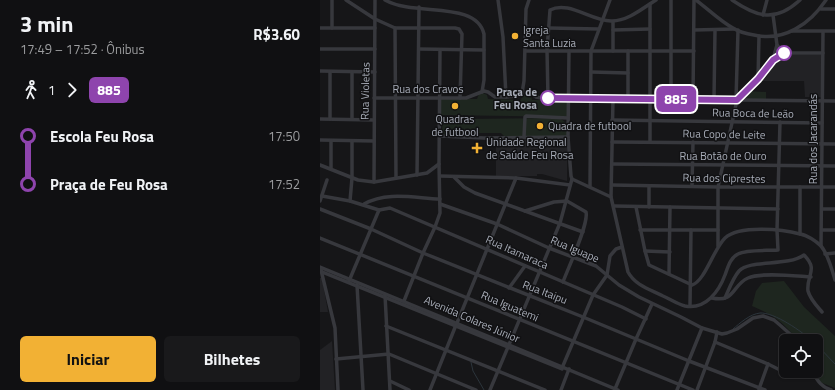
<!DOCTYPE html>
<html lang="pt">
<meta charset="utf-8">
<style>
body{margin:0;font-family:"Titillium Web",sans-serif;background:#19191b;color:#f1f3f6;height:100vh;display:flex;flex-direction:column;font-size:15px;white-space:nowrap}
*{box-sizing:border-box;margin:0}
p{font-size:13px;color:#9c9d9f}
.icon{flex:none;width:22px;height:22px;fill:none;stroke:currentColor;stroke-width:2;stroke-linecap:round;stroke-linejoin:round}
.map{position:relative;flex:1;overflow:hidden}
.details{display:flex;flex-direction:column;background:#101012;width:320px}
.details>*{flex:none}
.badge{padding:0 8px;border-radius:6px;font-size:14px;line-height:26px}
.tools{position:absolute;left:459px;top:334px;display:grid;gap:8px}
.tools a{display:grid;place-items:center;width:44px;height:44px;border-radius:6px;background:#101012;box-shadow:0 1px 3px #0004,0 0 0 1px #303032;font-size:20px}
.map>.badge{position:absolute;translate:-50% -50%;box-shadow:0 0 0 2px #fff}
.legs{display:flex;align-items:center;gap:6px;height:44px;padding:0 20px;font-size:13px}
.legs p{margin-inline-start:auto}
.summary{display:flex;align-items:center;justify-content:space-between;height:68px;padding:0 20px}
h1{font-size:22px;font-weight:700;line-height:30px}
.primary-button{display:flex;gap:8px;margin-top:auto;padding:8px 20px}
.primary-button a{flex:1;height:46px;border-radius:6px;background:#f2b134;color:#111;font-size:16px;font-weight:700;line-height:46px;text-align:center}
.primary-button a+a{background:#19191b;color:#f1f3f6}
ul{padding:0 20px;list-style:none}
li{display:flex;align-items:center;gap:14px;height:48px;font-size:15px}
li i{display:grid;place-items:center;width:6px;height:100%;margin:0 5px;background:currentColor}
li i::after{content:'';width:10px;height:10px;margin:-5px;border:3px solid;border-radius:50%;background:#101012}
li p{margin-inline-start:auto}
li:first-child i{background:linear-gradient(#0000 50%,currentColor 0)}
li:last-child i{background:linear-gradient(currentColor 50%,#0000 0)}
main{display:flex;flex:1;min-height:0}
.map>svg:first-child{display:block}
.built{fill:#222225}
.green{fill:#1e261f}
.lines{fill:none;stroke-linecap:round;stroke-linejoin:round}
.stream{stroke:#2c353c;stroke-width:1}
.minor{stroke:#37383d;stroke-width:3.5}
.line-1-casing{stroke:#fff;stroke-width:9}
.line-1{stroke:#8e44ad;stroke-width:6}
.poi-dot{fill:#f2b134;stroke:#111113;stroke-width:1.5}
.stop-1-dot{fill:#fff;stroke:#8e44ad;stroke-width:2}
.labels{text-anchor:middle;stroke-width:3;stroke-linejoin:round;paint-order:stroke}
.poi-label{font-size:11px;fill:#a8adb8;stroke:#111113;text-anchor:start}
.street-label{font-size:11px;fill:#a8adb8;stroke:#111113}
.stop-label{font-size:11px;font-weight:bold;fill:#a8adb8;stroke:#111113;text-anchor:end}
</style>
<main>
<section class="details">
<div class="summary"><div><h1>3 min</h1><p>17:49 – 17:52 · Ônibus</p></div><b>R$3.60</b></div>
<div class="legs"><svg class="icon" aria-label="walk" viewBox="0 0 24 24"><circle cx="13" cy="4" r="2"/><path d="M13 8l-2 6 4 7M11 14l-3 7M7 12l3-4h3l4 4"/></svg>1<svg class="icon" aria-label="forward" viewBox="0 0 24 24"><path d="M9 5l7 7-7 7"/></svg><b class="badge" style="background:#8e44ad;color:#fff">885</b></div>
<ul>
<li><i style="color:#8e44ad"></i><b>Escola Feu Rosa</b><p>17:50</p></li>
<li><i style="color:#8e44ad"></i><b>Praça de Feu Rosa</b><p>17:52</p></li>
</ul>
<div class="primary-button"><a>Iniciar</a><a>Bilhetes</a></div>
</section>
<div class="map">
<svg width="515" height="390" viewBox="0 0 515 390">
<rect width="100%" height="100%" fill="#161618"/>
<g class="built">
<path d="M464,55H501V97H485L484,81H442L449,74L447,72L459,59Z"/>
<path d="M176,140H247V181L222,174H217V176H176Z"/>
<path d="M0,278H2L8,312H0Z"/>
<path d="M12,341L15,390H0V350Z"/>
</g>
<g class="green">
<path d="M427,91L446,92V99H420Z"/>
<path d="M163,93L167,95L168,99L201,100L203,94L207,93L211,95L212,100H248V117L120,115V99H157L159,94Z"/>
<path d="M131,117H144L146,119L238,118C248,121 247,127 247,136H184L181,133H140L137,136L122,135C122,126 122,120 131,117Z"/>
<path d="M464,281L484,307L515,336V388L500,382L495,371H496V341H477C466,323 451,314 432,306L436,291L442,283Z"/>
</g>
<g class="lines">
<g class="stream">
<path d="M413,329C420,323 430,314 440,313C454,312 483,332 492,341"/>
<path d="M496,344L515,364"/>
<path d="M151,362L153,371L164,390"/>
</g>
<g class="minor">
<path d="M26,0L55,19L75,28H135L139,29L142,34L140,98"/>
<path d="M65,0C95,17 156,0 164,34V80L162,92"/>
<path d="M178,0L183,37L186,97"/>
<path d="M376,0C388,9 400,21 413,28C419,32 427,34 434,35C464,42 490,24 506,0"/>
<path d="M412,0C437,17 455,23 480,0"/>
<path d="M330,4V141"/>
<path d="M501,9H515"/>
<path d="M443,15L447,0"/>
<path d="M453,15L457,45L464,53"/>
<path d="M293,22V51"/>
<path d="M0,28H55"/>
<path d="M12,28V0"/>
<path d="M75,28L76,178"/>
<path d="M229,28L278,29"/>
<path d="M293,30L330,29"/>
<path d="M374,30L414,29"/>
<path d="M472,31H515"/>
<path d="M0,49H55"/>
<path d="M99,49L164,50"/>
<path d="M206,51H374"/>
<path d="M249,51L248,137L251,176L252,179L291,197L308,272C315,285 329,289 343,296C350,299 357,304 365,306C386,310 399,291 405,275C408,267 410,258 418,254C427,249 447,251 458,250L457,230L460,122"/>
<path d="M308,51V99"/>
<path d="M464,53H503"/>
<path d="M453,59L457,45"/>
<path d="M0,71L55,72"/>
<path d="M32,72V119"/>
<path d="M271,72L308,73"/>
<path d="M438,79L439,36"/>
<path d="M202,93L204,81L206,9L209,0"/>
<path d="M54,98H146L164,91L168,92L175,97H186L197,96L204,92H208L216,97L221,98L515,101"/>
<path d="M228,98L227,50L230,10C249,0 272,22 292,21C308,21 323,8 336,0"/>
<path d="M373,99L374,0"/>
<path d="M394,99L395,30"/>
<path d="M351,100V0"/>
<path d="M416,100L418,30"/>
<path d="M0,119L54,120"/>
<path d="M10,119V72"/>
<path d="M292,120L502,123"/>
<path d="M120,136L164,138L248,137"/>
<path d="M204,137L205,117L206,116L248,118"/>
<path d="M0,140L54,141"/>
<path d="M292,142L515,144"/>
<path d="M292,164L515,166"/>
<path d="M0,165L38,180L54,182L107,173L119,164"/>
<path d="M11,169V141"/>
<path d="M97,175L99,7"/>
<path d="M120,176L196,178L250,185"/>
<path d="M134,177L144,187L155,193L263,232"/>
<path d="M54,182L55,0"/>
<path d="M292,185L398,187H515"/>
<path d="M270,186L271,51L290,0"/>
<path d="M372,186L373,142"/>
<path d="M2,196L30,201L59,210"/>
<path d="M291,197L293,99"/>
<path d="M0,201L7,180"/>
<path d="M30,201L32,178V141"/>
<path d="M44,204C67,191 94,198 120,199"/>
<path d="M120,204L177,224L229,248L276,266L299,285L319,297L361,317L382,328L402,334L407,333L417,329L433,318L443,316L454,320L461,326L470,334L474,341"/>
<path d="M294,206L458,209"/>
<path d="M316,207L325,251L329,265L372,285C385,281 393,250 405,238C419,225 462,229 480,234C487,235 496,241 501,246C508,254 512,270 515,280"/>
<path d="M329,207V186"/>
<path d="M0,209L51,229L103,253L263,317L369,361L445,390"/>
<path d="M502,209H515"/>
<path d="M59,210L70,208L302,307L326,319"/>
<path d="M205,211L234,202L247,201L266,212C269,224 248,268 243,282"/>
<path d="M320,230H398"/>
<path d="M502,230H515"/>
<path d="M480,234V187"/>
<path d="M0,238L373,390"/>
<path d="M398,246V187L417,100L438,79L453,60L464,53"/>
<path d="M501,246L503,32"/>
<path d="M325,251L350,252"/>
<path d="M505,254L515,253"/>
<path d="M0,267L298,390"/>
<path d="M1,270L15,328L18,390"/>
<path d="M0,271L242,369"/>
<path d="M349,274L350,207"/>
<path d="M29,281L59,210"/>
<path d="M37,285L43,390"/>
<path d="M189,288L205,266"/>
<path d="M65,295L70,390"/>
<path d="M392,298C415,303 412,285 428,278C441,272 475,276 491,277"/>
<path d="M405,298C409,289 413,278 419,271C430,259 467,267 484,255C499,270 486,275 488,291C490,299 496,305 502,312"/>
<path d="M84,301L103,253L115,227L120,213L119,164L120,50"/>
<path d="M370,306L371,230"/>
<path d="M137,323L196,178"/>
<path d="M66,326L225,390"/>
<path d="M395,342L448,364L470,375"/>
<path d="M16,359L69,354L156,390"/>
<path d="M242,368L273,295L287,275L290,256L296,249L302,247"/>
<path d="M492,371C498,381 500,386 511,390"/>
<path d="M70,381L89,390"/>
<path d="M295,389L316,339L332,304"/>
<path d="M439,389L448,364"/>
<path d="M110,390L136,325"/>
<path d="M170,390L240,223L252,179"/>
<path d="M241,390L249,369"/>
<path d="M357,390L382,328"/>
<path d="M377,390L395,342L397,332"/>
</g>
</g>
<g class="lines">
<g class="line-1-casing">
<path id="line-1" d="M228,98L417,100L438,79L453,60L464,53"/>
</g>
<use href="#line-1" class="line-1"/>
</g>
<g class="poi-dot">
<circle cx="195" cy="36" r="4"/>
<circle cx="135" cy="106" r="4"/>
<circle cx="220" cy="126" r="4"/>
<path d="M155 142h4v4h4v4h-4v4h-4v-4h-4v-4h4z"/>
</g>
<g class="stop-1-dot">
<circle cx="464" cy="53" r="7"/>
<circle cx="228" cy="98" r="7"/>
</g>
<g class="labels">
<g class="poi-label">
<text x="203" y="34">Igreja<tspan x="203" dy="13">Santa Luzia</tspan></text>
<text x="135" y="123" text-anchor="middle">Quadras<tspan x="135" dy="13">de futbool</tspan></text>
<text x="228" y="130">Quadra de futbool</text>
<text x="166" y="146">Unidade Regional<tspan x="166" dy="13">de Saúde Feu Rosa</tspan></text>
</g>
<g class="street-label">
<text x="108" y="93">Rua dos Cravos</text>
<text transform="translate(45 91) rotate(-89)" y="4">Rua Violetas</text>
<text transform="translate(433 113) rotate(1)" y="4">Rua Boca de Leão</text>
<text transform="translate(404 134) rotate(1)" y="4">Rua Copo de Leite</text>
<text transform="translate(493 139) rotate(-90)" y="4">Rua dos Jacarandás</text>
<text x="403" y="160">Rua Botão de Ouro</text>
<text transform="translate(404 178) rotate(1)" y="4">Rua dos Ciprestes</text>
<text transform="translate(255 249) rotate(23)" y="4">Rua Iguape</text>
<text transform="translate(197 252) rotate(24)" y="4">Rua Itamaraca</text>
<text transform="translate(225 292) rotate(21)" y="4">Rua Itaipu</text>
<text transform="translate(190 306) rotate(23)" y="4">Rua Iguatemi</text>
<text transform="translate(152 319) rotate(23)" y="4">Avenida Colares Júnior</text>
</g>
<g class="stop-label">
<text x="217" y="96">Praça de<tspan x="217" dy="13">Feu Rosa</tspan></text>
</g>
</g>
</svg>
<div class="tools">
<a><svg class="icon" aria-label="locate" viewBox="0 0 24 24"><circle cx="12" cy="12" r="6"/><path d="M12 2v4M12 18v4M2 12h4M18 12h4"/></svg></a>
</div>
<b class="badge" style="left:356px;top:99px;background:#8e44ad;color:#fff">885</b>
</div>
</main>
